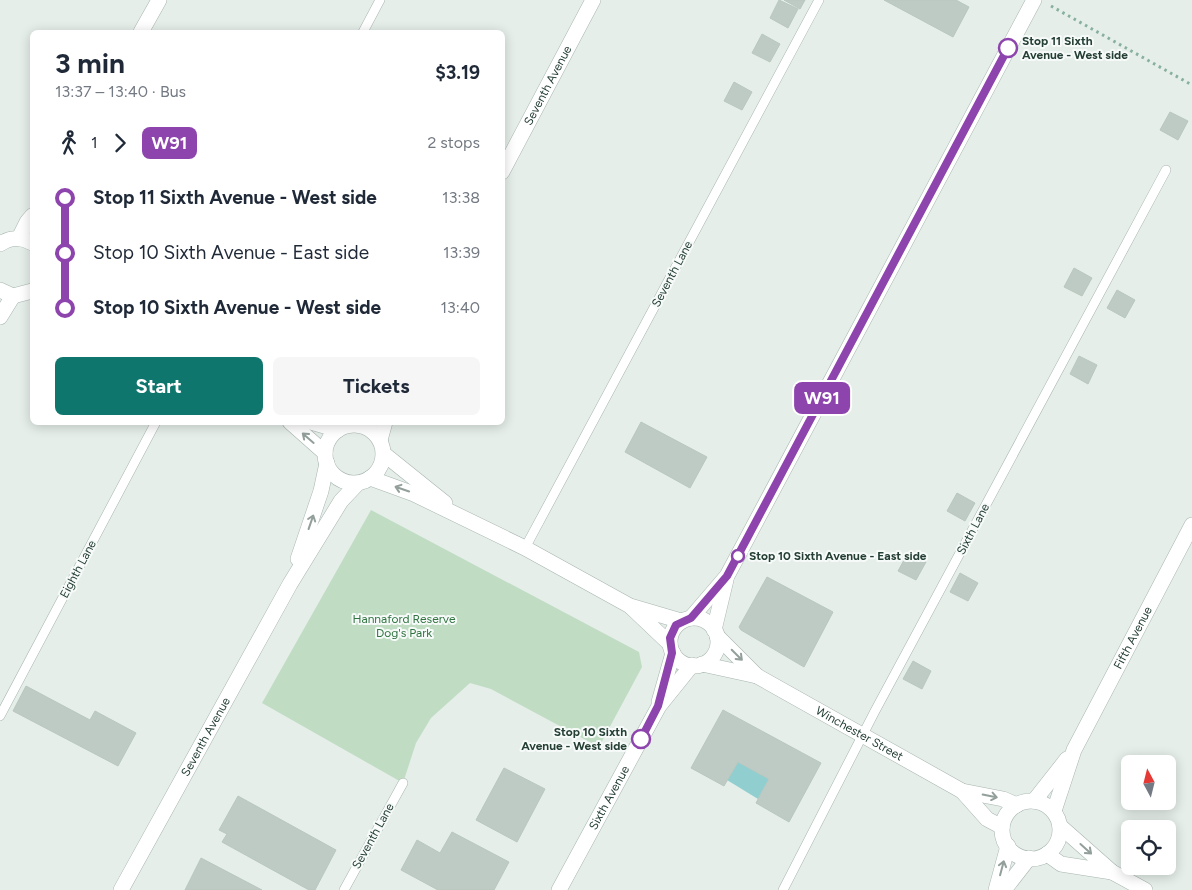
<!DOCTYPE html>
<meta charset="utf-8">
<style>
body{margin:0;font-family:Figtree,sans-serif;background:#f6f6f7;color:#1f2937;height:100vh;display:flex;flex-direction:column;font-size:19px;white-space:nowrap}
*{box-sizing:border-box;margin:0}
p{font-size:16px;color:#747a83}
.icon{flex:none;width:28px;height:28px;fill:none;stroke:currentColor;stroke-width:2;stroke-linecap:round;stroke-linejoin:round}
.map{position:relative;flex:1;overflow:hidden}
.sheet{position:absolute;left:30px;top:30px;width:475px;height:395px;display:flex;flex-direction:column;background:#fff;border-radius:8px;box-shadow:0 2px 12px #0003}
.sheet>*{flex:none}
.badge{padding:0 10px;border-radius:8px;font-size:18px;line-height:32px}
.needle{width:32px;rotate:353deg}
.fabs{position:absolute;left:1121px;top:755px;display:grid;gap:10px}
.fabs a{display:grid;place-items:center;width:55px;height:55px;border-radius:8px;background:#fff;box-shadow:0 2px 12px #0003;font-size:25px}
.map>.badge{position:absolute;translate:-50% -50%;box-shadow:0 0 0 2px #fff}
.legs{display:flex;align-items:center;gap:8px;height:55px;padding:0 25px;font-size:16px}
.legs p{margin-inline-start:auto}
.headline{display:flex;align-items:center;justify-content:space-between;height:85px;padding:0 25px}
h1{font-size:28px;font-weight:700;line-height:38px}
.button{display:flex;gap:10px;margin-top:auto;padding:10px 25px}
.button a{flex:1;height:58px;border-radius:8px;background:#0f766e;color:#fff;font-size:20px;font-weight:700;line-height:58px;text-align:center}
.button a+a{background:#f6f6f7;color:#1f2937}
ul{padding:0 25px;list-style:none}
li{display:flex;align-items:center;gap:18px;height:55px;font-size:19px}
li i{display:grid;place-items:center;width:8px;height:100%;margin:0 6px;background:currentColor}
li i::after{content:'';width:12px;height:12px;margin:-6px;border:4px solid;border-radius:50%;background:#fff}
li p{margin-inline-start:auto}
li:first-child i{background:linear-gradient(#0000 50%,currentColor 0)}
li:last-child i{background:linear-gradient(currentColor 50%,#0000 0)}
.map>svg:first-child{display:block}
.green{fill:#c0ddc4}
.water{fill:#91cecf}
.building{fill:#becbc4;stroke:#b8c7bf}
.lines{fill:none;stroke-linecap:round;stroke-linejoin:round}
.lane-casing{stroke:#a8b6af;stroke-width:10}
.street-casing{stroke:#a8b6af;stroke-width:16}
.path{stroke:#88b09e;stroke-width:3;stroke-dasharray:2.5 4;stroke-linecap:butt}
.lane{stroke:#fff;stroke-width:9}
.street{stroke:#fff;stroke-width:15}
.oneway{stroke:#929f9a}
.line-1-casing{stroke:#fff;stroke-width:11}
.line-1{stroke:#8e44ad;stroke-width:8}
.stop-1-dot{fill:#fff;stroke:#8e44ad;stroke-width:2.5}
.labels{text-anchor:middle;stroke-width:4;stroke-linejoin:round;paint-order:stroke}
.stop-label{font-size:12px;font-weight:bold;fill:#253f35;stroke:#f6faf8;text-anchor:start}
.street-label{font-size:12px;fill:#253f35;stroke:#f6faf8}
.park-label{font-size:12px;fill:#317442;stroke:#f6faf8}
</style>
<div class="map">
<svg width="1192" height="890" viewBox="0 0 1192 890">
<rect width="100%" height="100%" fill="#e5eee9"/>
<path class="green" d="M371,510L639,652L642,667L599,747L491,689L470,683L431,718L416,743L403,783L262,703Z"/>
<path class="water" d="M738,762L769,779L758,799L727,780Z"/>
<g class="building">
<path d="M779,0L798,9L788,28L770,18Z"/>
<path d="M784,0H805L800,9Z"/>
<path d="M884,0H956L969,7L953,37Z"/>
<path d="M762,34L780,44L770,62L752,53Z"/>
<path d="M734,82L752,92L742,110L724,101Z"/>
<path d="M1170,112L1188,121L1178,140L1160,130Z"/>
<path d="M1074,268L1092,278L1082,296L1064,287Z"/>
<path d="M1117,290L1135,300L1125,318L1107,308Z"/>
<path d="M1079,356L1097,365L1088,384L1070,374Z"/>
<path d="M641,422L707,457L690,488L625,452Z"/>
<path d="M957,493L975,503L965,521L947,511Z"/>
<path d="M908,553L926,562L916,580L898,571Z"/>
<path d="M960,573L978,583L968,601L950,592Z"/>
<path d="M767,577L833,612L804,667L741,630L739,627Z"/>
<path d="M913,661L931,671L922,689L903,679Z"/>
<path d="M26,686L90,720L95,711L136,733L118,766L13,711Z"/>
<path d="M723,710L821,763L789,822L756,803L769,779L738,762L724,786L691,768Z"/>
<path d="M504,768L545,789L517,842L476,820Z"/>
<path d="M238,796L336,850L315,890H309L222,842L227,834L219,830Z"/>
<path d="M452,832L509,862L494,890H438L401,870L417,840L440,853Z"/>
<path d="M201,858L262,890H185Z"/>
</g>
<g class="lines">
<g class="lane-casing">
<g id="lane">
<path d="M363,32L380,0"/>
<path d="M525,548L819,0"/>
<path d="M0,716L156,422"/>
<path d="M344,890L403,783"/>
<path d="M783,890L875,711L1166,170"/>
</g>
</g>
<g class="street-casing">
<g id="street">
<path d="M141,32L159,0"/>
<path id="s1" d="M502,172L593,0"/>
<path d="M19,238L27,222L32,216"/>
<path d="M0,244C10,237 22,237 32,243"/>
<path d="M0,290L13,296L32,291"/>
<path d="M0,317L13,296"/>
<path d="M290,422L325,453"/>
<path d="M311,422L338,430"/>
<circle cx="354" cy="454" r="29"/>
<path d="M380,440L385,422"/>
<path d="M384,454L445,503"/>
<path d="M370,478L414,494L525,548L630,606L681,621"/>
<path d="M298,559L321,491L327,463"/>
<path d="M631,607L670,644"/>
<path d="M691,618L727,576L1034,0"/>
<circle cx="694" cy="642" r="24"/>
<path d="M714,630L726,580"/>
<path id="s2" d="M717,636L757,676L962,791L1003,799L1017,805"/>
<path d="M702,664L757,676"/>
<path d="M659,702L673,653"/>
<path d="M962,791L987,819L1002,827"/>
<path d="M1034,801L1067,759"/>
<circle cx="1031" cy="830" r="29"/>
<path id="s3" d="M1054,811L1074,750L1192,525"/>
<path d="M1060,826L1112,872L1145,890"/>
<path d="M1047,854L1061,864L1112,872"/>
<path id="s4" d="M121,890L290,584L341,501L358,483"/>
<path id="s5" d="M559,890L659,706L692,665"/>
<path d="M996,890L1008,846"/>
<path d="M1004,890L1029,858"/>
</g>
</g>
<path class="path" d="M1051,6L1192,85"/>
<use href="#lane" class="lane"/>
<use href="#street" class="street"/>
</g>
<defs><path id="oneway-shaft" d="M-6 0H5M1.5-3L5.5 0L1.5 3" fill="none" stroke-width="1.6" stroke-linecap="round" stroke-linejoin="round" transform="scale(1.25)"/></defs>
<g class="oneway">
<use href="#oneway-shaft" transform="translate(308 438) rotate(-139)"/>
<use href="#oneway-shaft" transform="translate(402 489) rotate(-161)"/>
<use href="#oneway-shaft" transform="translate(311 522) rotate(-71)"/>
<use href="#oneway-shaft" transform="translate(737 655) rotate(45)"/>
<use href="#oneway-shaft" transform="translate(990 796) rotate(11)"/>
<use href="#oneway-shaft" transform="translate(1086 849) rotate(42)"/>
<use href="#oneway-shaft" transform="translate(1002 868) rotate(-75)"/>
</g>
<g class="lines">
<g class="line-1-casing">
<path id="line-1" d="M641,739L658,706L672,653L670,638L676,625L691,618L727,576L1008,48"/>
</g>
<use href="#line-1" class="line-1"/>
</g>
<g class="stop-1-dot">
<circle cx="1008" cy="48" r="9"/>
<circle cx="738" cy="556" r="6"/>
<circle cx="641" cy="739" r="9"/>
</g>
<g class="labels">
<g class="stop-label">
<text x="1022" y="45">Stop 11 Sixth<tspan x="1022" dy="14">Avenue - West side</tspan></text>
<text x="749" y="560">Stop 10 Sixth Avenue - East side</text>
<text x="627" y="736" text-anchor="end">Stop 10 Sixth<tspan x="627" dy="14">Avenue - West side</tspan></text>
</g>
<g class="street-label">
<text dy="4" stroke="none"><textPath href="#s1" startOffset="98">Seventh Avenue</textPath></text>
<text transform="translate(672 274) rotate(-62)" y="4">Seventh Lane</text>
<text transform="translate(973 529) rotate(-62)" y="4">Sixth Lane</text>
<text transform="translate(78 569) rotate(-62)" y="4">Eighth Lane</text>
<text dy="4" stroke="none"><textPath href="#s3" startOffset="191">Fifth Avenue</textPath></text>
<text dy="4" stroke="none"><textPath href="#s2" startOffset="174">Winchester Street</textPath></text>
<text dy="4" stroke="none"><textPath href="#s4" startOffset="175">Seventh Avenue</textPath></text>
<text dy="4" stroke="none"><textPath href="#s5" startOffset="105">Sixth Avenue</textPath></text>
<text transform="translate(373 836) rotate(-61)" y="4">Seventh Lane</text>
</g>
<g class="park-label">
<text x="404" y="623">Hannaford Reserve<tspan x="404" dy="14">Dog's Park</tspan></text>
</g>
</g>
</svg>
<div class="fabs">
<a><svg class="needle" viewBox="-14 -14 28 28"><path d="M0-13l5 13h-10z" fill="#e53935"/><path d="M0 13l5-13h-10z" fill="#747a83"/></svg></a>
<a><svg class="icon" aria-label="locate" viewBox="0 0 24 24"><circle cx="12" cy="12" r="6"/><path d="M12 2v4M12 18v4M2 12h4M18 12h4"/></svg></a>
</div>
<b class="badge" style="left:822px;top:398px;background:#8e44ad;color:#fff">W91</b>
<section class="sheet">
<div class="headline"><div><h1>3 min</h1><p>13:37 – 13:40 · Bus</p></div><b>$3.19</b></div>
<div class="legs"><svg class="icon" aria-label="walk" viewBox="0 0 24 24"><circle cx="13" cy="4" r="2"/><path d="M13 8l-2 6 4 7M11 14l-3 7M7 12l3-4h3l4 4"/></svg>1<svg class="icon" aria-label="forward" viewBox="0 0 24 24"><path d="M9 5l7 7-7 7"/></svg><b class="badge" style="background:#8e44ad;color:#fff">W91</b><p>2 stops</p></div>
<ul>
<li><i style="color:#8e44ad"></i><b>Stop 11 Sixth Avenue - West side</b><p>13:38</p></li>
<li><i style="color:#8e44ad"></i><span>Stop 10 Sixth Avenue - East side</span><p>13:39</p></li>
<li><i style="color:#8e44ad"></i><b>Stop 10 Sixth Avenue - West side</b><p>13:40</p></li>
</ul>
<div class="button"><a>Start</a><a>Tickets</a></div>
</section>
</div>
